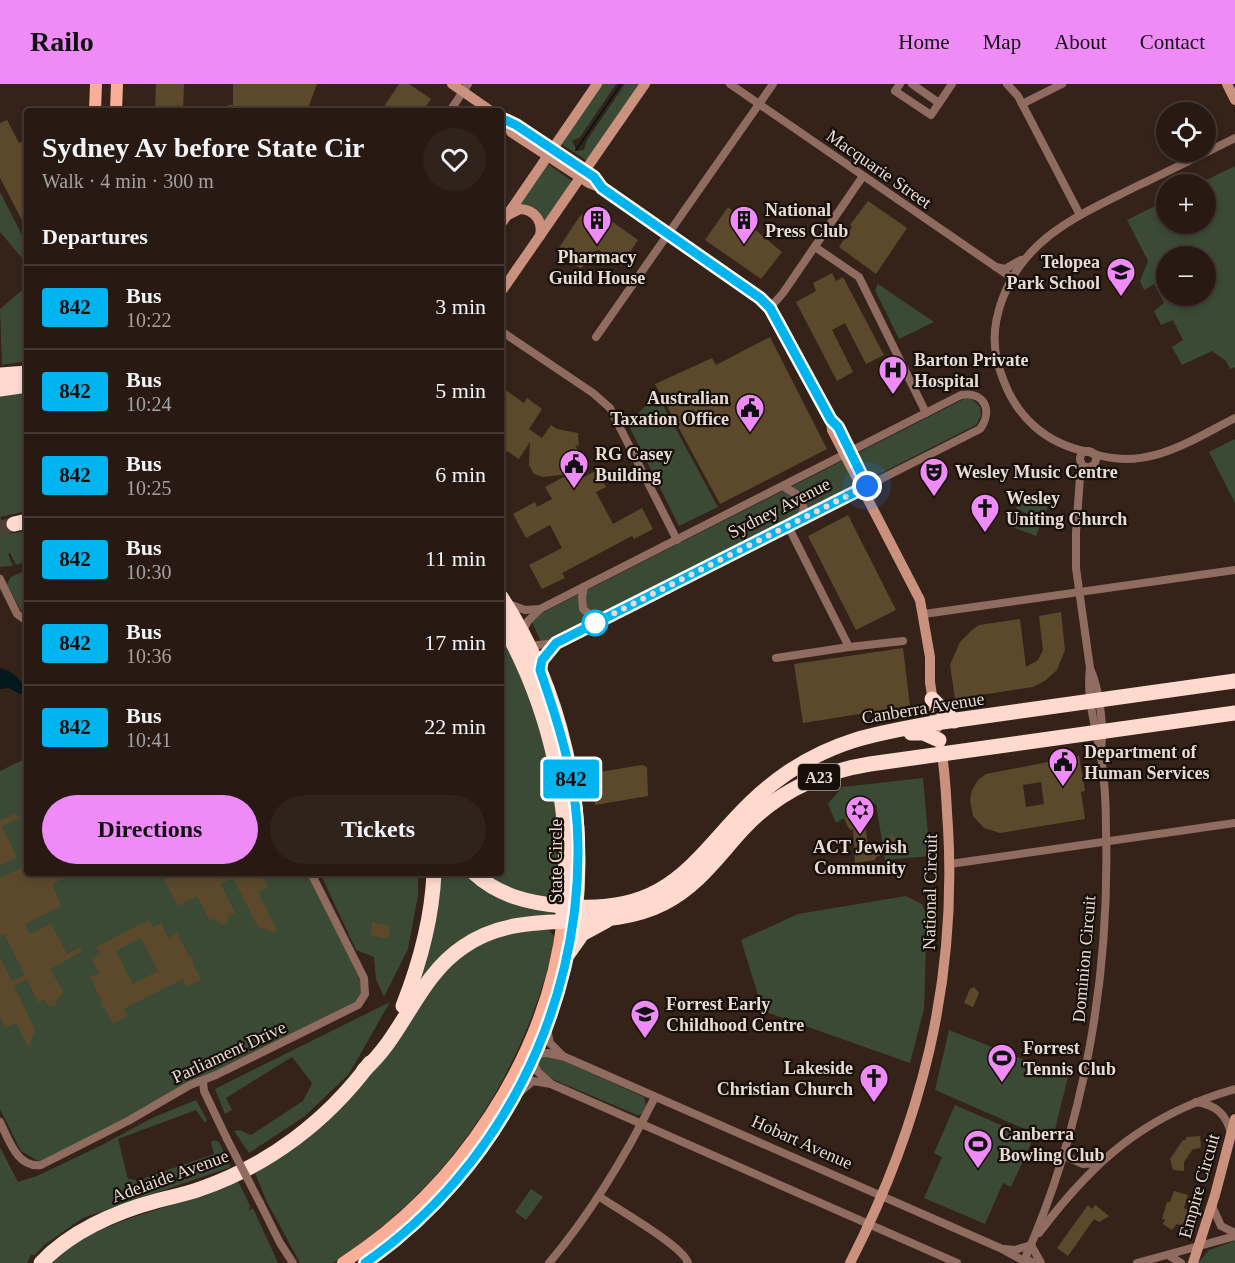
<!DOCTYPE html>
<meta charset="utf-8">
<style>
body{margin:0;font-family:"Times New Roman",serif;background:#30231c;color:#f1f3f6;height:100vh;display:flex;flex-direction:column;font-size:22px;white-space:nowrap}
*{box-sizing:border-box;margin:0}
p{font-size:20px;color:#a5a1a0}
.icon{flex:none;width:33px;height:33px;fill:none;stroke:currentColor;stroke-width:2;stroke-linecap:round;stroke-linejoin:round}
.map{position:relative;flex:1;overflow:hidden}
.drawer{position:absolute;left:24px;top:24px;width:480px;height:768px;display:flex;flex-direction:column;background:#281a13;border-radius:6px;box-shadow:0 3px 9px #0003,0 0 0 2px #443833}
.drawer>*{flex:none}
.badge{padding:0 12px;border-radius:4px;font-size:21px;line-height:39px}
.controls{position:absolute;left:1156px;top:18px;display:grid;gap:12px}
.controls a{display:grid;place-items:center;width:60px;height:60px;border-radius:50%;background:#281a13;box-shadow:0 3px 9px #0003,0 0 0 2px #443833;font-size:30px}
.you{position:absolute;width:30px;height:30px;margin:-15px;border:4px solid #fff;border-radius:50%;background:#1a73e8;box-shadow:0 0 0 9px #1a73e833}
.map>.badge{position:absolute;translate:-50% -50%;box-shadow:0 0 0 3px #fff}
h2{padding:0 18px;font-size:22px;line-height:54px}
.round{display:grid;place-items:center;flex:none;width:63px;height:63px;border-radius:32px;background:#30231c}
.headline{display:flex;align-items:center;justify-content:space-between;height:102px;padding:0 18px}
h1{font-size:28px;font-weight:800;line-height:45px}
.button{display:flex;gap:12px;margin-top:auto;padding:12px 18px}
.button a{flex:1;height:69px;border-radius:36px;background:#ef8bf7;color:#111;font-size:24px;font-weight:800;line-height:69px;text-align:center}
.button a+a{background:#30231c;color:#f1f3f6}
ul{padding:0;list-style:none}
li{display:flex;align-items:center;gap:18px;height:84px;padding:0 18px;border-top:2px solid #443833}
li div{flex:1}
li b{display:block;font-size:22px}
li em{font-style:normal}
li .badge{min-width:66px;font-weight:700;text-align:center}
header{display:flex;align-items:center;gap:36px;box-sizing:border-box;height:84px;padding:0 30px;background:#ef8bf7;color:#111}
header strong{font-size:28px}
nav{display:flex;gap:33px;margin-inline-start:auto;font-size:21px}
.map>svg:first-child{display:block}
.green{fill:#3b4a35;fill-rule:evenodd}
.water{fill:#02181d}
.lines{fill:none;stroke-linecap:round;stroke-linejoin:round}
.stream{stroke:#02181d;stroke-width:2}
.building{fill:#5c492c;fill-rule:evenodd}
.highway-tunnel{stroke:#503f35;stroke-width:15;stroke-dasharray:15 8;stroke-linecap:butt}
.street{stroke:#906b60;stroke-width:8}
.secondary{stroke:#cb917f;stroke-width:10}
.primary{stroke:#f9ae97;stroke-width:12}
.highway{stroke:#fed9cd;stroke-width:15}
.street-bridge{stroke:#906b60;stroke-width:8}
.line-casing{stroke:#fff;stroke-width:14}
.line{stroke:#00b5ef;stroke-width:9}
.walk{stroke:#e7dbd4;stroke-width:6;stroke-dasharray:0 10.8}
.stop-dot{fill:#fff;stroke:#00b5ef;stroke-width:3}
.labels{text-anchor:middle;stroke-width:4.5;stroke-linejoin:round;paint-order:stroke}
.shield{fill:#170f0a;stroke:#a99e97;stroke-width:1.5}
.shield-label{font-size:16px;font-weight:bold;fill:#e7dbd4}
.street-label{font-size:18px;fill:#e7dbd4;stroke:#170f0a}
.poi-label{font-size:18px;font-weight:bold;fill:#e7dbd4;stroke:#170f0a;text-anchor:start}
</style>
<header>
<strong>Railo</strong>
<nav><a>Home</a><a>Map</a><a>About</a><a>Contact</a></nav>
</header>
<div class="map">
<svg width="1235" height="1179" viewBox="0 0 1235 1179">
<rect width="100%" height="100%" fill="#352319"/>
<g class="green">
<path d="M601,0H616L580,53L572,57L577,67L584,66L587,56L625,0H640L587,77L560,59Z"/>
<path d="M548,80L572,97L543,139L519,122Z"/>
<path d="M1235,82V283L1230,285L1226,277L1212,267L1182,281L1172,263L1183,256L1173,236L1161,241L1154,227L1164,219L1154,200L1144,206L1140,197L1148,177L1127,136L1167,116V140H1206V100H1198ZM1206,172V212H1167V172Z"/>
<path d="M0,108L27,161V180L0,148Z"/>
<path d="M878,200L934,238L899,255L875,206Z"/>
<path d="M27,202V277L2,281L0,225Z"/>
<path d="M27,307V427L0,433L9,450L27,447V477L16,481L10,469L8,470L13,482L0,483V310Z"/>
<path d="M657,310L718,423L679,442L628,340Z"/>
<path d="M964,315H972L980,323L981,332L976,341L551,557L541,558L532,538L540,530Z"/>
<path d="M1235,355V419L1209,368Z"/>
<path d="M1021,411L1048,422L1043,436L1016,425Z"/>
<path d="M1014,428L1041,439L1036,452L1009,442Z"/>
<path d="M27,486V512L22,515L27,522V531L20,525L7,500L11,493Z"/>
<path d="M501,548L536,625L557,724L559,805L545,815L519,809L482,789H501Z"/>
<path d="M27,674V789H311L364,894L361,918L215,988L44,1080L21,1067L0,1025V687Z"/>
<path d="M923,694L930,772L885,776L876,720L862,723L836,739L828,720L842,703Z"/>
<path d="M320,789H418V811L408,865L384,913L376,895L374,873L356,866Z"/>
<path d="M438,789H468L551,826V831L513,838L416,900Z"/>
<path d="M906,812L922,820L927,832L924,925L910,979L763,927L741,856L798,830Z"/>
<path d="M547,844L554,852V860C528,970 471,1069 384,1141C372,1151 347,1174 332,1179C324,1179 310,1179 300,1179L267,1118L255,1089L309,1053L333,1032L441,886L495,851Z"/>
<path d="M390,918L349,990L305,1032L249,1069L234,1047L240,1046L251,1051L303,1017L312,999L292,973L226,1014L232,1026L225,1030L215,1005Z"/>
<path d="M949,946L1068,993L1052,1057L935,1006Z"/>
<path d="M540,972H553L644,1013L646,1021L642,1030L637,1031L545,992L536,981Z"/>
<path d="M196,1016L207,1036L205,1039L196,1026L118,1055L128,1095L139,1096L214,1070L211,1058L214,1056L219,1058L231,1083L83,1134L44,1161L35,1171H31L27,1179H0V1063L18,1098L37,1092L102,1061L152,1034Z"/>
<path d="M955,1021L1033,1055L1011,1103L1003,1099L985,1140L924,1114L942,1073L934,1069Z"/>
<path d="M238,1097L250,1122L249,1127L253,1124L278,1179H50C102,1131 176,1126 238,1097Z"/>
<path d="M531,1105L543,1113L526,1136L515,1128Z"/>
<path d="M1235,1157V1179H1198L1209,1166Z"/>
</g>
<path class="water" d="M0,584C13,587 21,595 26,607L20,610L9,604L0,605Z"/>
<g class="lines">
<path class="stream" d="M576,66L621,0"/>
</g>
<g class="building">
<path d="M156,0H184L183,27H155Z"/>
<path d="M233,0H317L307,27H228V21H233Z"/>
<path d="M399,0H409L431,15L423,27H381Z"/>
<path d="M7,36L19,59L27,55V122L25,123L27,136L23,138L0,94V39Z"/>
<path d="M868,117L907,144L876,190L839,163L852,143L850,141Z"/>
<path d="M728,123L782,168L761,195L705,156Z"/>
<path d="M587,128L601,130L638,156L621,182L599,166L593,168L581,185L556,168L580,132Z"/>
<path d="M832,189L836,197L843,193L884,271L866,280L845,239L832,246L853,288L837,297L796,218L816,207L813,199Z"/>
<path d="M770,253L827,365L720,420L655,300L712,274L716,281Z"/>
<path d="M501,303L524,319L527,314L542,325L529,345L542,354L551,341L557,345L578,349L579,362L575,361L583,376L568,383L575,398L597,386L606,403L596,408L613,440L642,424L653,445L634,455L632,452L562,489L565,494L542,505L529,481L562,464L550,441L526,454L513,430L535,418L537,423L552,415L545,403L569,390L543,393L534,390L529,381L530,358L519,375L507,367L501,376Z"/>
<path d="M848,431L896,526L856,546L808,452Z"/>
<path d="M1061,528L1065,566L1057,586L1046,596L1033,603L955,615L950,581L960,558L972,546L979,541L1020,535L1026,583L1038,576L1043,566L1039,532Z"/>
<path d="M903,564L910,622L803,639L794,580Z"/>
<path d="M1079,672L1085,707L1081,708L1085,735L1000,749L984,744L973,732L970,716L972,706L978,696L986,690ZM1041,698L1044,720L1026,723L1023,701Z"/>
<path d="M642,681L647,683L648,712L595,721L594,713L598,712L596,700L588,701L587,690Z"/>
<path d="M867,722L873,733L865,740L868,762L881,759L892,750L901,760L890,768L876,773L875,776L855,779L853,745L851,746L848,743L844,734Z"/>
<path d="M14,730L19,734L2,742L17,773L0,781V737Z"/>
<path d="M27,781V789H46L49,794L65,789L67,793L52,800L61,822L25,840L30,850L51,840L67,870L82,862L81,868L50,885L64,909L58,913L55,922H48L44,915L38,918L27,895L14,902L35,945L29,964L16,939L6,944L0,933V874L12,897L25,891L4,850L0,852V794Z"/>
<path d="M161,789H216L219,795L230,789H261L268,803L258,808L277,846L273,848L258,843L233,794L221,800L235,829L229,832L227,839L222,841L214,835L210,837L197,812L178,822Z"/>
<path d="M149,836L153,843L161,839L168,854L177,849L189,872L193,874V880L201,895L187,903L183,895L141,916L124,925L128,932L113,940L105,924L101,922L102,917L90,893L99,889L92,874L100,870L96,863ZM141,854L158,887L133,900L116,867Z"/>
<path d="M372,838L391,842L388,855L370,851Z"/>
<path d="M974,903L979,909L973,923L964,919L970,905Z"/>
<path d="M1200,1052L1201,1064L1193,1065L1184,1078V1087L1173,1086L1170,1075L1183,1056H1186V1053Z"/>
<path d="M1174,1107L1188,1111L1184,1124L1189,1127L1182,1142L1177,1140L1172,1146L1163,1140L1165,1135H1162L1167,1118H1170Z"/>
<path d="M1088,1121L1092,1125L1095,1121L1109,1132L1099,1138L1094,1135L1068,1172L1057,1164Z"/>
</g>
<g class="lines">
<path class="highway-tunnel" d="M0,445L14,440"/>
<g class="street">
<path d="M730,0L1012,194"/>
<path d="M900,0L895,7L931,31L952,0"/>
<path d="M912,0L939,19"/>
<path d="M1007,0L1018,12L1080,131"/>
<path d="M1022,20L1062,0"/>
<path d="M450,27L468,0"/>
<path d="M815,163L859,193L926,329"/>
<path d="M996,183L1005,185L1021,176"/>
<path d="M770,224L783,209L863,92"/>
<path d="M501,247L593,309L610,324L677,456"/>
<path d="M596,253L773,0"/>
<circle cx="1088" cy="375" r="8"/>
<path d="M1088,368C1047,360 1017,334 1003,295C992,267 992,244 1002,216C1024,154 1079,131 1133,104C1167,88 1201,71 1235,54"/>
<path d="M1091,369C1146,388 1188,358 1235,334"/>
<path d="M783,402L799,412L804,425L799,436"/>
<path d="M788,442L849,563L903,557"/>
<path d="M0,495L17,530L27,537"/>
<path d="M584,503L582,513L583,525L593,533L602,536"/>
<path d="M509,520L525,526L540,525"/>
<path d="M924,530L1235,486"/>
<path d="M522,548L528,537L540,525L961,311C985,307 993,327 980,345L556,559L529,562"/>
<path d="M776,574L849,563"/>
<path d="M540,582L544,572L556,559"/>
<path d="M1090,584C1100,607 1104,642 1101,667"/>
<path d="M950,780L1235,739"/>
<path d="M547,945L550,959L563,972"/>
<path d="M535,970L548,969L565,973L1000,1164L1024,1177"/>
<path d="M532,977L538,988L550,999"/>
<path d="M203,997L204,1007L227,1055"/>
<path d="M520,1008L533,997L551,1000L957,1179"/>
<path d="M1196,1018C1216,1021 1226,1030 1231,1049"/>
<path d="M0,1038C9,1056 17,1084 41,1081L128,1037L190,1001L216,991L358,921L365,910L364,894L311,789"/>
<path d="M1063,1071L1083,1080L1098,1079"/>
<path d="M600,1113C617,1125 683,1162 688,1179"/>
<path d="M260,1119L280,1159L293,1179"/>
<path d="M1212,1122L1221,1142L1235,1149"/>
<path d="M1039,1149C1094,1076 1146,1030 1235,1005"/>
<path d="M1005,1165L1015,1166L1031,1161L1041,1179"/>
<path d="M1168,1171L1181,1179"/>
<path d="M1025,1175L1034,1179"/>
<path d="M549,1179C592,1128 625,1073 655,1013"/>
<path d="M1023,1179C1084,1043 1110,894 1106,746C1106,722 1105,697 1101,673C1096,644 1086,614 1090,584L1076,484V449L1081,379"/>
<path d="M1137,1179L1235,1152"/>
</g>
<g class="secondary">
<path d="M452,0L491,27"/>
<path d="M1227,0L1235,16"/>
<path d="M501,34L515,41L593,93L602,104L618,116L760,214L779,236L831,336L835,340"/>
<path d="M509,39L511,48L589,99L602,104"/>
<path d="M508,131L520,125C535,126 543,137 540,152"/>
<path d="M501,140L597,0"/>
<path d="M501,208L645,0"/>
<path d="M831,336L832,346L920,516L930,573V598L937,644"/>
<path d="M850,1179C921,1040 957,900 948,743C946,717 946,691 941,665"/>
<path d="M1193,1179L1215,1111L1235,1035"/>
</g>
<g class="primary">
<path d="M95,27L96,0"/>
<path d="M116,27L117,0"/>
<path d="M343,1179C459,1104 546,974 563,836"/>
<path d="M365,1179C446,1122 504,1044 542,953C557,915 570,876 574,835"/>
</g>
<g class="highway">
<path d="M0,291L27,289"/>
<path d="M0,305L27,301"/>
<path d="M14,440L27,437"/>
<path d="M501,513C562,606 587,722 575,832"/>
<path d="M501,537C552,626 574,728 563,830"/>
<path d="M932,615L954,637"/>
<path d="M911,649H923L939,656"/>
<path d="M474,789C499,812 529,819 562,822C692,835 700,748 787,689C834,657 873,650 928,640L1235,597"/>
<path d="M568,870L582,850L606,837"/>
<path d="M403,922C420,879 432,835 434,789"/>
<path d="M364,986C404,951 417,894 463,863C524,820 600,852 664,819C698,802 718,772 743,745C777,708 820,688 870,680L1235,629"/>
<path d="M41,1179C70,1148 115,1128 156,1117C171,1113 186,1110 200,1105C269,1081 327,1037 370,979"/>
</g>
<path class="street-bridge" d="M227,1055L260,1119"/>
</g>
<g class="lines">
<g class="line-casing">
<path id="line" d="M365,1179C499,1086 580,925 578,763C578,701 560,643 540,586L542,576L556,559L867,402L838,343L831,336L770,224L760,214L602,104L594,93L516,41L501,34"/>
</g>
<use href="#line" class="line"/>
<path class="walk" d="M595,539L867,402"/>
</g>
<defs>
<g id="building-pin" transform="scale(1.5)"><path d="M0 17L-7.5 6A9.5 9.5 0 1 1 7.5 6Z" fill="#ef8bf7" stroke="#170f0a"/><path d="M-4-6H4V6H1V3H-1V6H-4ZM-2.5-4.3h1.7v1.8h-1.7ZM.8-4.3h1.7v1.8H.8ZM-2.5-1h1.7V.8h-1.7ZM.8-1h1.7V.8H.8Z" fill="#111"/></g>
<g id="school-pin" transform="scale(1.5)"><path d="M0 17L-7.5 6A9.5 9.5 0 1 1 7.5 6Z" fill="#ef8bf7" stroke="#170f0a"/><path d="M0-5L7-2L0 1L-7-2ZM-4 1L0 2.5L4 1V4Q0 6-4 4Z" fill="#111"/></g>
<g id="hospital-pin" transform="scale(1.5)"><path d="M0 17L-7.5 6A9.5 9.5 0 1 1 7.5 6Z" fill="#ef8bf7" stroke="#170f0a"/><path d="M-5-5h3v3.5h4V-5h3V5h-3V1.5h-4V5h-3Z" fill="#111"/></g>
<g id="civic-pin" transform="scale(1.5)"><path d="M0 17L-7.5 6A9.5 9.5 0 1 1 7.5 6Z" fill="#ef8bf7" stroke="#170f0a"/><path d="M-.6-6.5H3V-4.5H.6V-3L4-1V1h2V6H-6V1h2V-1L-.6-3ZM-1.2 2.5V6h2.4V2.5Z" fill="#111"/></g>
<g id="theatre-pin" transform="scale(1.5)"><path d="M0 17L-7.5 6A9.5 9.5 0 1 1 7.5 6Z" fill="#ef8bf7" stroke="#170f0a"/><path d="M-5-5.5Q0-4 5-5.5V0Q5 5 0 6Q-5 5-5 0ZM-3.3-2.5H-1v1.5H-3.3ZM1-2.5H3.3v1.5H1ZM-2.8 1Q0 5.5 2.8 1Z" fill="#111"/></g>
<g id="church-pin" transform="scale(1.5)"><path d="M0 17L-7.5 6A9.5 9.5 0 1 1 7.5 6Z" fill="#ef8bf7" stroke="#170f0a"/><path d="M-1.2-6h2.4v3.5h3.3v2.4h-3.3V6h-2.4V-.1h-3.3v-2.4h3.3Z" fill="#111"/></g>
<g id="synagogue-pin" transform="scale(1.5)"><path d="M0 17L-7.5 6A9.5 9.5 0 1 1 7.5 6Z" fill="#ef8bf7" stroke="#170f0a"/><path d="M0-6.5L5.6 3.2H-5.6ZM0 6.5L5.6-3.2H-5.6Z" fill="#111"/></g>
<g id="stadium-pin" transform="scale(1.5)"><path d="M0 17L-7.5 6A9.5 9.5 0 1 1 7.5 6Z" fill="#ef8bf7" stroke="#170f0a"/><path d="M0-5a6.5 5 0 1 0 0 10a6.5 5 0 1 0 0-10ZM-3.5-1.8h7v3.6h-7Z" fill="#111"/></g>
</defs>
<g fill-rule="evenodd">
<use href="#building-pin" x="597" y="136"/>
<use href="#building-pin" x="744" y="136"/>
<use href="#school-pin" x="1121" y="188"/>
<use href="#hospital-pin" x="893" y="286"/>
<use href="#civic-pin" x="750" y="324"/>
<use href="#civic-pin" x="574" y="380"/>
<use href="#theatre-pin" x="934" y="388"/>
<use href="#church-pin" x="985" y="424"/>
<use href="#civic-pin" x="1063" y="678"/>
<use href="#synagogue-pin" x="860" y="726"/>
<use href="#school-pin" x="645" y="930"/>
<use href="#stadium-pin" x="1002" y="974"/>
<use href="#church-pin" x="874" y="994"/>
<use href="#stadium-pin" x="978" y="1060"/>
</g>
<circle class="stop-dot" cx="595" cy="539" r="12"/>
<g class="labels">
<rect class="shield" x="798" y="680" width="42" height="26" rx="4.5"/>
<g class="shield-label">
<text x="819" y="699">A23</text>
</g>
<g class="street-label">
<text transform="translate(879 85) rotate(35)" y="6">Macquarie Street</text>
<text transform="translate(779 424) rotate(-27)" y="6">Sydney Avenue</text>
<text transform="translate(923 624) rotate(-9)" y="6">Canberra Avenue</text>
<text transform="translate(556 777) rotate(-90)" y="6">State Circle</text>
<text transform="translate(930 808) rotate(-89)" y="6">National Circuit</text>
<text transform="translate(1084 875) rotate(-85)" y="6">Dominion Circuit</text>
<text transform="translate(229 968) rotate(-25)" y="6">Parliament Drive</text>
<text transform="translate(802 1058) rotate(24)" y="6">Hobart Avenue</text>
<text transform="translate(170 1092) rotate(-20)" y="6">Adelaide Avenue</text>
<text transform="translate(1199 1102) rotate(-74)" y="6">Empire Circuit</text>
</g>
<g class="poi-label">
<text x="765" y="132">National<tspan x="765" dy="21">Press Club</tspan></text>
<text x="597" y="179" text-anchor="middle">Pharmacy<tspan x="597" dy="21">Guild House</tspan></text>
<text x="1100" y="184" text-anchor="end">Telopea<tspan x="1100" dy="21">Park School</tspan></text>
<text x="914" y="282">Barton Private<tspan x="914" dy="21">Hospital</tspan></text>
<text x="729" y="320" text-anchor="end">Australian<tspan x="729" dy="21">Taxation Office</tspan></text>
<text x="595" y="376">RG Casey<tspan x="595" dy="21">Building</tspan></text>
<text x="955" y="394">Wesley Music Centre</text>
<text x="1006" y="420">Wesley<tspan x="1006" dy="21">Uniting Church</tspan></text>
<text x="1084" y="674">Department of<tspan x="1084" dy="21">Human Services</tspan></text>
<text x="860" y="769" text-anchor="middle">ACT Jewish<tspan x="860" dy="21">Community</tspan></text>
<text x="666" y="926">Forrest Early<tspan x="666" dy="21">Childhood Centre</tspan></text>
<text x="1023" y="970">Forrest<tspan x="1023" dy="21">Tennis Club</tspan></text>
<text x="853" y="990" text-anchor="end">Lakeside<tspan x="853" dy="21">Christian Church</tspan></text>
<text x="999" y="1056">Canberra<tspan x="999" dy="21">Bowling Club</tspan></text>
</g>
</g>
</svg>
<div class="controls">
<a><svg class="icon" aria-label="locate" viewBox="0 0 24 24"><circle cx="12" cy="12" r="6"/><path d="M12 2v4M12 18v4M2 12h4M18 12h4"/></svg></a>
<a>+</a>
<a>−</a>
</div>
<div class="you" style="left:867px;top:402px"></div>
<b class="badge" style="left:571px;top:695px;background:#00b5ef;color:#111">842</b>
<section class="drawer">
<div class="headline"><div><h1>Sydney Av before State Cir</h1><p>Walk · 4 min · 300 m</p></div><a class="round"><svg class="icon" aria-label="heart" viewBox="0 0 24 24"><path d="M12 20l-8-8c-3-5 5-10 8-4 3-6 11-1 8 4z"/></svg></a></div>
<h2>Departures</h2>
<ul>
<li><span class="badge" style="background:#00b5ef;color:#111">842</span><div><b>Bus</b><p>10:22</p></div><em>3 min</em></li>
<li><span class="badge" style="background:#00b5ef;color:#111">842</span><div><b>Bus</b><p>10:24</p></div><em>5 min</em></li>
<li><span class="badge" style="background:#00b5ef;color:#111">842</span><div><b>Bus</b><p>10:25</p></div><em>6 min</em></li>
<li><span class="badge" style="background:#00b5ef;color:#111">842</span><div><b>Bus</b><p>10:30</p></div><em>11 min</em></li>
<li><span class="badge" style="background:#00b5ef;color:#111">842</span><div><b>Bus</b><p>10:36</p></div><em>17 min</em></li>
<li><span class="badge" style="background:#00b5ef;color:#111">842</span><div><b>Bus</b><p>10:41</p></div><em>22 min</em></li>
</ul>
<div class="button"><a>Directions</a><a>Tickets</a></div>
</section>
</div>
